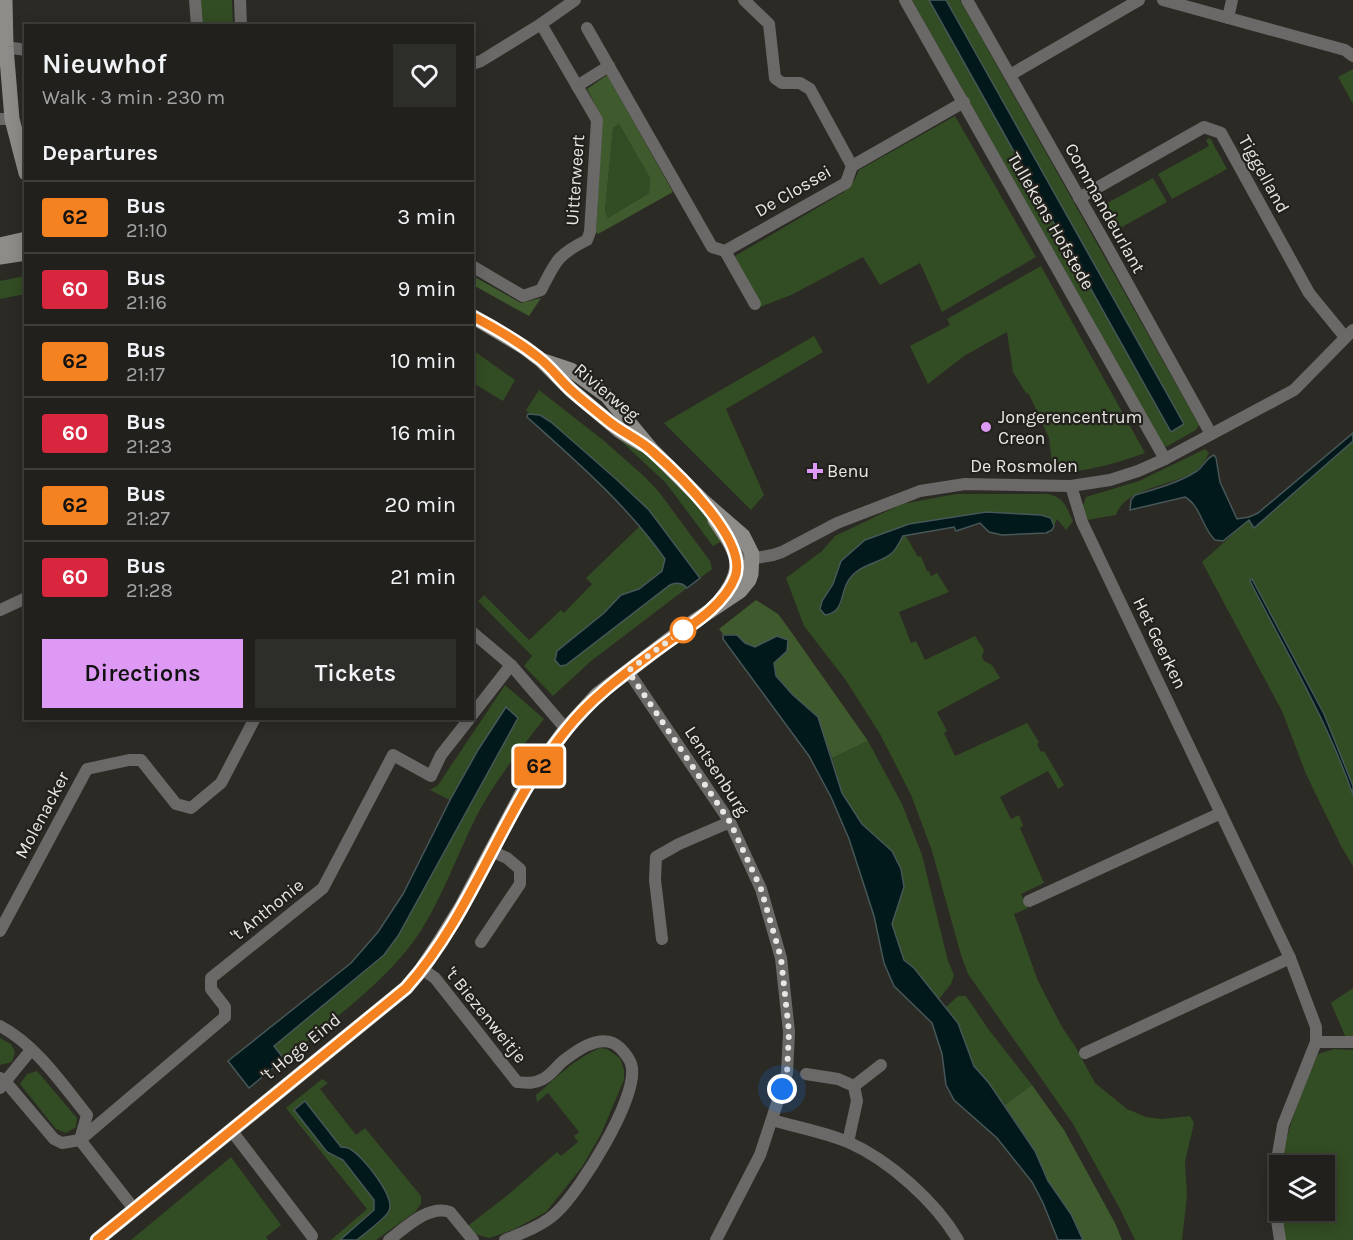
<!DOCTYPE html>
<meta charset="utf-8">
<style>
body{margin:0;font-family:Karla,sans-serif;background:#2d2d29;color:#f1f3f6;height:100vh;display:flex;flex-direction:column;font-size:22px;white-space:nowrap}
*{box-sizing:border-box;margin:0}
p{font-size:20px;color:#a2a3a3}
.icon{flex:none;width:33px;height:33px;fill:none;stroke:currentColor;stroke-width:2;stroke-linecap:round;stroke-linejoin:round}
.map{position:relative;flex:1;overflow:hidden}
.side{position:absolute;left:24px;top:24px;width:450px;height:696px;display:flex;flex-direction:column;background:#21201c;border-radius:0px;box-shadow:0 3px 15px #0003,0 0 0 2px #3e3e3b}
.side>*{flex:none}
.badge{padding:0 12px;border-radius:4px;font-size:21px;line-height:39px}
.controls{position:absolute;left:1269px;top:1155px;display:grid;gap:12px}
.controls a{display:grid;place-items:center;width:66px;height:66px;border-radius:0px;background:#21201c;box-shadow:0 3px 15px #0003,0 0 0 2px #3e3e3b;font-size:30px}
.you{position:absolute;width:30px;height:30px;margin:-15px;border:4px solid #fff;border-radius:50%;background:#1a73e8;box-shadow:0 0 0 9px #1a73e833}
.map>.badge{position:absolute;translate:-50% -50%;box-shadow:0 0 0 3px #fff}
h2{padding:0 18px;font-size:22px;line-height:54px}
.round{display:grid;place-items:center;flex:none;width:63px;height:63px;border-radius:0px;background:#2d2d29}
.summary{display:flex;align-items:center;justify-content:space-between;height:102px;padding:0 18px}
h1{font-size:28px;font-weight:600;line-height:45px}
.primary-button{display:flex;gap:12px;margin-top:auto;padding:12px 18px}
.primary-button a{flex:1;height:69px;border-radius:0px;background:#dd99f3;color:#111;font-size:24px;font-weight:600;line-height:69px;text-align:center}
.primary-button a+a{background:#2d2d29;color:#f1f3f6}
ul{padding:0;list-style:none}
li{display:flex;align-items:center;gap:18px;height:72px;padding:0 18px;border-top:2px solid #3e3e3b}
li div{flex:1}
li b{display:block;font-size:22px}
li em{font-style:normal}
li .badge{min-width:66px;font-weight:700;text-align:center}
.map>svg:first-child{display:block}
.green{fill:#324c23}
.forest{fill:#3f5b2e;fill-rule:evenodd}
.water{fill:#02191c;stroke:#475758;stroke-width:1.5}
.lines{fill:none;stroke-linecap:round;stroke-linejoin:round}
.street{stroke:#6a6967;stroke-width:12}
.secondary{stroke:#8e8c88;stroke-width:15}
.line-casing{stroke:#fff;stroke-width:14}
.line{stroke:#f58220;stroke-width:9}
.walk{stroke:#e8e7e4;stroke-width:6;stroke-dasharray:0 10.8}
.poi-dot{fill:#dd99f3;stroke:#22211c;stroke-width:2}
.stop-dot{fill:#fff;stroke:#f58220;stroke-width:3}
.labels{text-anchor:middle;stroke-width:4.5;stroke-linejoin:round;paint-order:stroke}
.street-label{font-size:18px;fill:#e8e7e4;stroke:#22211c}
.poi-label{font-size:18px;fill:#e8e7e4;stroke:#22211c;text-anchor:start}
</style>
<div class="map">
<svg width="1353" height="1240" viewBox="0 0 1353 1240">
<rect width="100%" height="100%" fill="#2c2a25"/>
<g class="green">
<path d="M200,0H232L233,25H201Z"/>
<path d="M912,0H929L1171,431L1183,424L946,0H960L1199,425L1196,430L1166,447L1163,445Z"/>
<path d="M1353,69V104L1338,77Z"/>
<path d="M955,116L1036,257L942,312L920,263L880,285L863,257L791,295L760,307L735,256L844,192L855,179L859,170Z"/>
<path d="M619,124L650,178L649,193L608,218L605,211L613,128Z"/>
<path d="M1210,138L1227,169L1172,199L1158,174L1209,146L1206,140Z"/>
<path d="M1153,178L1167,202L1113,232L1100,207Z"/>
<path d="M1041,266L1145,453C1114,464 1085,472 1053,473L1049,438L1029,394L1026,393L1013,372L1007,332L964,356L928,384L910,346L950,325L947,319Z"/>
<path d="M25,276V294L0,299V281Z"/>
<path d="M814,336L823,352L726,409L764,495L751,510L664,423Z"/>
<path d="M473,350L515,380L503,401L473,383Z"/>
<path d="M539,390L603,440L645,477L659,492L710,561L712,569L700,578L649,510L616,479L551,422L540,415L530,414L526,410Z"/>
<path d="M606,427C617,434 631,441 641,450C671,476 701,507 724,540L713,546L666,483Z"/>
<path d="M1353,433V866L1341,846L1306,774L1282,711L1202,562L1232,535L1230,530L1244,518L1258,513Z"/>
<path d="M1205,449L1209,453C1206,459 1203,465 1198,469C1177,486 1124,487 1116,515L1087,520L1083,506L1086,497L1139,481Z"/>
<path d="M956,494H1048C1065,498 1066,507 1073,521L1066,530L1057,519L1054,526L1051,518L1041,515L986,512L909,524L841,561L833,584L822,601L820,609L825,615L840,606L847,582L861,568L892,553L903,536H906L918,557L921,556L927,571H929L931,576L937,573L949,592L899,612L911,643L916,641L925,660L975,636L984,650L982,656L984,661L992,665L1000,678L937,712L947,731L944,733L955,756L1027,723L1039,742L1037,744L1041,752L1044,751L1064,785L1058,789L1048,771L1000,797L1011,819L1019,815L1023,826L1020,828L1044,883L1021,894L1028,908L1014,914L1038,981L1062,1027L1075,1046L1095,1083L1127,1109L1146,1117L1161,1119L1190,1116L1194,1123L1185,1162L1187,1196L1182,1240H1135L1120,1209L1073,1124L968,974L961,955L932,851L911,795L880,734L845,679L804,626L786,578L822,551L835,536L902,504Z"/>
<path d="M640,526L665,559L662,571L639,589L621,595L604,613L566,665L670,584C676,582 683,583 687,588L591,661L553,696L524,666L532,656L478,601L484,595L529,640L561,610L564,613L592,584L586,578Z"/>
<path d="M505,685L544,719C520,749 494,783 476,817C458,853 442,898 420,932C389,980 329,1023 284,1059L274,1046L384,955L398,936L518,718L478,750L450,800L430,790L438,785Z"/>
<path d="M868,741L902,804L922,855L948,961L954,975L951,984L939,999L914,968L904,960L892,924L904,887L901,869L892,852L862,824L842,792L832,758Z"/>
<path d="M1353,988V1038H1346L1331,1003Z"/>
<path d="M958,996H966L989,1030L1032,1085L1005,1105L974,1066L958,1023L946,1007Z"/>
<path d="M0,1038L11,1044L15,1052L12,1062L0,1065Z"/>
<path d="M600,1048L607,1049L620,1058L624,1070V1080L601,1134L582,1167L546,1212L513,1230L489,1238L472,1233L469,1225L509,1194L557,1152L561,1156L578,1142L574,1136L579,1132L548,1093L537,1102L536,1095C556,1078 575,1058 600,1048Z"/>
<path d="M1334,1049L1353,1050V1240H1283L1280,1211L1324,1210V1166L1281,1165C1288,1124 1301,1092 1318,1054Z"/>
<path d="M37,1071L77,1118L76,1127L66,1133L56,1129L20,1084L27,1074Z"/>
<path d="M322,1079L328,1083L320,1089L356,1135L365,1128L421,1196V1204L415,1212L376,1240H357C365,1233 385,1219 389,1211C397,1194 357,1149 341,1147L305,1101L294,1109L335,1157L343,1160L374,1200V1210L340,1240H331L367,1209L286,1108Z"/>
<path d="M231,1157L281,1225L266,1237L268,1240H131Z"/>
</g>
<g class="forest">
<path d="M607,75L673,192L598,234L596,232L602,118L587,89ZM619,124L650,178L649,193L608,218L605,211L613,128Z"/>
<path d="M473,276L521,303L541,298L529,316L473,285Z"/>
<path d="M756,600L778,614L787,626L868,741L832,758L818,717L793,695L776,676L774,663L787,651L777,636L755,647L744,643L737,635L723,634L719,629Z"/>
<path d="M1032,1085L1064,1130L1115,1223L1122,1240H1083L1071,1214L1048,1181L1035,1151L1005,1105Z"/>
</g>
<g class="water">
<path d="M929,0H946L1184,424L1171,432Z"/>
<path d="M528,414L540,415L551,422L616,479L649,510L700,578L687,588C683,583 676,582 670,585L566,665L560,666L555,660L557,651L604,613L621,595L639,589L662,571L665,559C627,505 576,461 527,417Z"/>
<path d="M1353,433V441L1254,528L1249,520L1223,541L1215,540C1202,528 1201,506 1185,497L1130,510L1131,500L1135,495C1156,489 1178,483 1197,471C1204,466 1206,458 1214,455L1216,458L1220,482L1237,519L1249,517L1258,513Z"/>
<path d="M986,512L1041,515L1051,518L1054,526L1052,530L1046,533L1002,535L989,532L980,523L956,531L954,527L903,536C900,541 897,548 893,552C882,564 857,563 847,583C840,596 844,612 825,615L820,609L822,601L833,584L841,561L865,540L909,524Z"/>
<path d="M1252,579L1324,714L1353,786V795C1327,720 1286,652 1250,581Z"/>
<path d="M723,635H737L745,643L755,647L777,636L788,640L787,651L774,663L776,676L793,695L818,717L842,793L862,824L892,851L901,869L904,887L892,924L904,960L914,968L958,1023L974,1066L989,1083L1035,1151L1048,1181L1071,1214L1083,1240H1058L1043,1203L1032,1182L997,1138L954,1100L946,1085L942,1054L932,1023L894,986L884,963L874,916L849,839L831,797L809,756L723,639Z"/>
<path d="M506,707L518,718L398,936L384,955L274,1046L284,1059L249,1088L228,1061L351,963L378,932L403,894L450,800L478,750Z"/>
<path d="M305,1101L341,1147C344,1147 347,1147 350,1149C362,1155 396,1197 389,1211C385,1219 365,1233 357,1240H340L374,1210V1200L343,1160L327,1152L294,1110Z"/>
</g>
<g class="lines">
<g class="street">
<path d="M195,0L197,26"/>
<path d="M240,0L241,26"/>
<path d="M744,0L769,24L775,78L782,83H800L810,89L852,166"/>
<path d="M905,0L1165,459"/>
<path d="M967,0L1104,241L1211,434"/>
<path d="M1163,0L1345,50L1353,56"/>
<path d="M1228,18L1232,0"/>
<path d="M587,28L712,247L725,251L846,183L852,166L964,102"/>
<path d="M6,47L26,50"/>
<path d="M472,64L481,61L541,24L575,0"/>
<path d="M1010,75L1139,0"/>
<path d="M577,86L609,66"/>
<path d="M0,119H12"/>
<path d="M1079,198L1204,127L1221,133L1309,293L1345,337"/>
<path d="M725,251L755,304"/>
<path d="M472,266L523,296L541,290C556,261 557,255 587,240L590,232L597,120L541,24"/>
<path d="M1071,486L1082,522L1290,958L1316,1027V1042L1283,1125L1278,1154L1275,1184L1277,1220L1280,1240"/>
<path d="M744,560L773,555L782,552L837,523L920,491L965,484L1071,486L1110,480L1138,471L1165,459L1294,390L1353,330"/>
<path d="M0,610L26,598"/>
<path d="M472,632L511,665L566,729"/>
<path d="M628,671L730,822L761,889L781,958L789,1032L787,1073L760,1155L716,1240"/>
<path d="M472,715L511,665"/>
<path d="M1029,901L1221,813"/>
<path d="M0,931L87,769L129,760H141L176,804L191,808L221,783L255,718"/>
<path d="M662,939L655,880L656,857L679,844L730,822"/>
<path d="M481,942L520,884V869L507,858L491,851"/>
<path d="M422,969L435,978L517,1082C527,1083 534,1084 543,1079C551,1075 557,1066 563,1061C576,1051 596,1036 613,1043C621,1047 631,1059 632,1068C636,1101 581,1189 557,1212C544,1225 523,1233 505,1240"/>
<path d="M0,1026C36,1045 62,1084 87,1115L80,1140"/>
<path d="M1316,1042H1353"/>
<path d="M1085,1053L1290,958"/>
<path d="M806,1074L838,1079L854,1086L857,1101L848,1142"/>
<path d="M0,1078L5,1081L54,1139L62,1143L80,1140L225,1017V1007L211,989V978L323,888L393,755L431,776L441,755L470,718"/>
<path d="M854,1086L881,1065"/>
<path d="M0,1088L31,1050"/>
<path d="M772,1120C796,1127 824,1132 848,1142C889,1160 936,1202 958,1240"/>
<path d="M231,1130L312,1236"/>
<path d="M80,1140L134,1209"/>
<path d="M389,1240C405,1228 429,1204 450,1212L473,1240"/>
</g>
<g class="secondary">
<path d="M5,0L6,47L12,119L26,173"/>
<path d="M0,245L26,239"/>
<path d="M0,257L26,253"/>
<path d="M472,316L524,347L541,360L571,390L620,431L642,444"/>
<path d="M715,520C738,553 748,567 719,602"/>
<path d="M97,1240L406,988L422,969L440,942L461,908L532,775L566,729L597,695L686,627L740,591L749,580L751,574L752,554L743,536L704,502L651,449L607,396L571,370L541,360"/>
</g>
</g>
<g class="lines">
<g class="line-casing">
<path id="line" d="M97,1240L406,988C474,912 502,809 566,730C591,698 623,675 655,651C681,631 723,609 735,577C749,541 677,473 652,451C639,439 621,432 607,420C595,410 583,401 571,390C560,380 551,367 539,358C519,342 495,328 472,316"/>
</g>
<use href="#line" class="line"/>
<path class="walk" d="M683,630L687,627L628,671L730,822L761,889L781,958L789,1032L787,1073L782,1089"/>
</g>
<g class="poi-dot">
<circle cx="986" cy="427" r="6"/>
<path d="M812 462h6v6h6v6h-6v6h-6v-6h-6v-6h6z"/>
</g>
<circle class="stop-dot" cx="683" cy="630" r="12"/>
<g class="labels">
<g class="street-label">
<text transform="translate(1264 174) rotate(61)" y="6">Tiggelland</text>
<text transform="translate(575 180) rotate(-86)" y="6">Uitterweert</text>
<text transform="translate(793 191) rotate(-30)" y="6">De Clossei</text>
<text transform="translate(1105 208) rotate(61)" y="6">Commandeurlant</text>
<text transform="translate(1051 221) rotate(60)" y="6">Tullekens Hofstede</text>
<text transform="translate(607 392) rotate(40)" y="6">Rivierweg</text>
<text x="1024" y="472">De Rosmolen</text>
<text transform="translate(1160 643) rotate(64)" y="6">Het Geerken</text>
<text transform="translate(717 771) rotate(57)" y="6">Lentsenburg</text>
<text transform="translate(42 815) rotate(-62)" y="6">Molenacker</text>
<text transform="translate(267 910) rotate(-39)" y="6">'t Anthonie</text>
<text transform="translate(486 1015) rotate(51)" y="6">'t Biezenweitje</text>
<text transform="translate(301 1047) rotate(-39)" y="6">'t Hoge Eind</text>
</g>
<g class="poi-label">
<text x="998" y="423">Jongerencentrum<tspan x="998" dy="21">Creon</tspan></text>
<text x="827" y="477">Benu</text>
</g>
</g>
</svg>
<div class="controls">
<a><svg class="icon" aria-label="layers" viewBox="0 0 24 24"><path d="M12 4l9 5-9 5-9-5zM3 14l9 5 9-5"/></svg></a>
</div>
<div class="you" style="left:782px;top:1089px"></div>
<b class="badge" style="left:539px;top:766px;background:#f58220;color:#111">62</b>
<section class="side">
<div class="summary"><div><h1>Nieuwhof</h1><p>Walk · 3 min · 230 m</p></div><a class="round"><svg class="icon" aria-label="heart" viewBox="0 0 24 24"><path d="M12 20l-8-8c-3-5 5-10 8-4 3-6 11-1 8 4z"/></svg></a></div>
<h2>Departures</h2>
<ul>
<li><span class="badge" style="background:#f58220;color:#111">62</span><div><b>Bus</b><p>21:10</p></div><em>3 min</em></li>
<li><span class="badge" style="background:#d7263d;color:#fff">60</span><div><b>Bus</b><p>21:16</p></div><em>9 min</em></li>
<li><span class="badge" style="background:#f58220;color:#111">62</span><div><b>Bus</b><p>21:17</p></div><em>10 min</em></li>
<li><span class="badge" style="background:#d7263d;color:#fff">60</span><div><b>Bus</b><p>21:23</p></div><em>16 min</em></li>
<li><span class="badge" style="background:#f58220;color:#111">62</span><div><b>Bus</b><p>21:27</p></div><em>20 min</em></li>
<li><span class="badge" style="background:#d7263d;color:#fff">60</span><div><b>Bus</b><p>21:28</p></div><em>21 min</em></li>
</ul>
<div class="primary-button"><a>Directions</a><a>Tickets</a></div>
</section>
</div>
